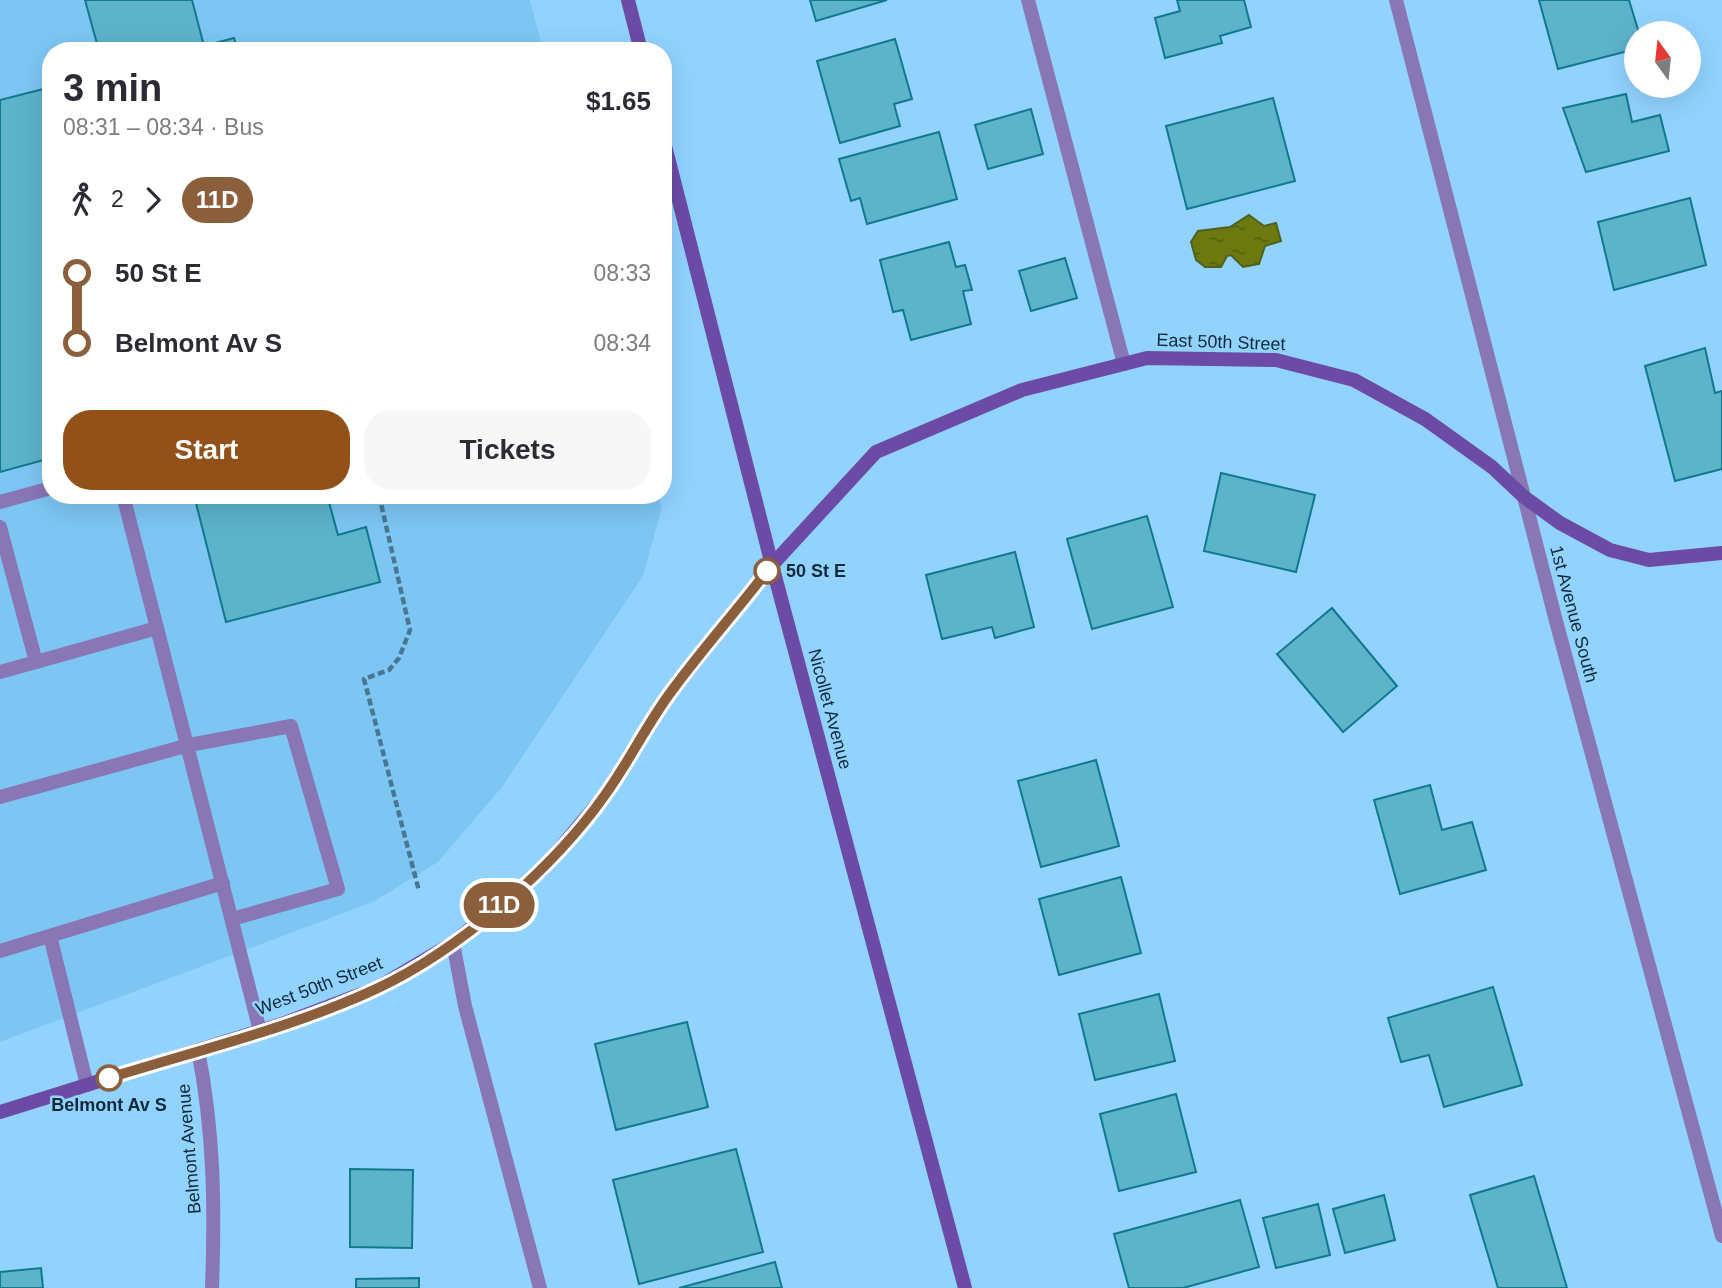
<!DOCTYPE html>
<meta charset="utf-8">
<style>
body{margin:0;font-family:Arial,sans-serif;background:#f7f7f7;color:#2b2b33;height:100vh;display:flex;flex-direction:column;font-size:26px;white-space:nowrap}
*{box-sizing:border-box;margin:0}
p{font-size:23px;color:#7c7c81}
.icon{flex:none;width:38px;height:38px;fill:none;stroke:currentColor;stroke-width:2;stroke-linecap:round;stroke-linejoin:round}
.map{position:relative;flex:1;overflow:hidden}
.side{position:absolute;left:42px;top:42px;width:630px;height:462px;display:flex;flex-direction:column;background:#fff;border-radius:28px;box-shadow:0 7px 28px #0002}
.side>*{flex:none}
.badge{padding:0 14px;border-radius:23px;font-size:24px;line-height:46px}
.needle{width:46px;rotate:345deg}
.tools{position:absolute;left:1624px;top:21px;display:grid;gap:14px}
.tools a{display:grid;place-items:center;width:77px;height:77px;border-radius:50%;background:#fff;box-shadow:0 7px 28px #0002;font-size:35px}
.map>.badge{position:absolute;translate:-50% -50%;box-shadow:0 0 0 4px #fff}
.legs{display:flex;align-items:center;gap:10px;height:77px;padding:0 21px;font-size:23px}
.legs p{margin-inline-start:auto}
.head{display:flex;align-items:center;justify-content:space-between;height:119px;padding:0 21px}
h1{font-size:38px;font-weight:600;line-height:52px}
.button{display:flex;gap:14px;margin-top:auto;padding:14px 21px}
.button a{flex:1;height:80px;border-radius:28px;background:#915119;color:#fff;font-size:28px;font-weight:600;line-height:80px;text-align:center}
.button a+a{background:#f7f7f7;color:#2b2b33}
ul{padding:0 21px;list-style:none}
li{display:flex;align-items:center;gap:24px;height:70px;font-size:26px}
li i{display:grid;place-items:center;width:10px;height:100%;margin:0 9px;background:currentColor}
li i::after{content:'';width:18px;height:18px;margin:-9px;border:5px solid;border-radius:50%;background:#fff}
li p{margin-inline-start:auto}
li:first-child i{background:linear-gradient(#0000 50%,currentColor 0)}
li:last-child i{background:linear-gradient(currentColor 50%,#0000 0)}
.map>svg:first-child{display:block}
.built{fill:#7dc6f4}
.water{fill:url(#water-ripples);stroke:#4f611c;stroke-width:2}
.building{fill:#5cb4cb;stroke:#12788d;stroke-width:2}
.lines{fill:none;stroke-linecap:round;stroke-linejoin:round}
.path{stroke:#497793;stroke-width:4.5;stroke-dasharray:7 3.5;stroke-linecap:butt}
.lane{stroke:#8977b5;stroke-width:14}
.street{stroke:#8977b5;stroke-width:14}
.secondary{stroke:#6c4ba7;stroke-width:14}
.line-1-casing{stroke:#fff;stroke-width:16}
.line-1{stroke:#8b5e3c;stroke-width:10}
.stop-1-dot{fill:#fff;stroke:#8b5e3c;stroke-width:3.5}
.labels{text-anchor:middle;stroke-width:5;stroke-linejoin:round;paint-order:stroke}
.street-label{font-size:18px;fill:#0e2a3a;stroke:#91d3fe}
.stop-label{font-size:18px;font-weight:bold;fill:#0e2a3a;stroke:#91d3fe;text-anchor:start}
</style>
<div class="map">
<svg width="1722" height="1288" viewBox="0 0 1722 1288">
<defs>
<pattern id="water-ripples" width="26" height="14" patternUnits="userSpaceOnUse" patternTransform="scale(1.75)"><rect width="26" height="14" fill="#6b790f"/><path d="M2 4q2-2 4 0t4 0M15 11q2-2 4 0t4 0" fill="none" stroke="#56630f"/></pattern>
</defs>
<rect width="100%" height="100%" fill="#91d3fe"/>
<path class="built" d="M0,0H530L543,51H51V495H659L662,507L643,576L502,787L438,862L373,902L0,1042Z"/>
<path class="water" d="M1249,215L1264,226L1276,223L1281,241L1265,246L1259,264L1243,267L1231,255L1227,256L1221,267H1205L1196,260L1191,242L1198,231L1230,227Z"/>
<g class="building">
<path d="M85,0H192L204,46L234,38L238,51H99Z"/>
<path d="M810,0H887L816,21Z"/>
<path d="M1177,0H1244L1251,27L1220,36L1222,43L1165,58L1155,18L1180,11Z"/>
<path d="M1539,0H1629L1639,33L1636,49L1558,69Z"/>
<path d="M895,39L912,99L894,104L900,126L840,143L817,61Z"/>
<path d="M51,87V458L0,472V100Z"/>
<path d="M1626,94L1632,122L1660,115L1669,151L1586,172L1563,108Z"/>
<path d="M1273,98L1295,181L1187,209L1166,126Z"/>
<path d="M1031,109L1043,154L988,169L975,125Z"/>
<path d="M939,132L957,199L867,224L860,198L851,201L839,159Z"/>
<path d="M1690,198L1706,265L1614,290L1598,222Z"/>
<path d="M949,242L956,267L965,265L972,290L963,291L971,324L911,340L903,310L893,312L880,260Z"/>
<path d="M1065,258L1077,298L1031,311L1019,271Z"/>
<path d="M1705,348L1715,393L1722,391V469L1675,481L1645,366Z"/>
<path d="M1221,473L1315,495L1296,572L1204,551Z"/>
<path d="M194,495H327L338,535L366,527L380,582L226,622Z"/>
<path d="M1147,516L1173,607L1092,629L1067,539Z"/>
<path d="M1015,552L1034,627L995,638L992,627L942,639L926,575Z"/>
<path d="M1332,608L1397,686L1343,732L1277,654Z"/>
<path d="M1096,760L1119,846L1041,867L1018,781Z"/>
<path d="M1430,785L1442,830L1472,822L1486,870L1400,894L1374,800Z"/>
<path d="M1121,877L1141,953L1059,975L1039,899Z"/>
<path d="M1493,987L1522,1085L1444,1107L1429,1055L1401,1062L1388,1018Z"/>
<path d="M1159,994L1175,1061L1095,1080L1079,1014Z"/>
<path d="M687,1022L708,1107L616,1130L595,1044Z"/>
<path d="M1176,1094L1196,1172L1119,1191L1100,1114Z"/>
<path d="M736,1149L763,1252L639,1284L613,1180Z"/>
<path d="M350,1169L413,1170L412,1248L350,1247Z"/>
<path d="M1534,1176L1567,1288H1498L1470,1195Z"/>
<path d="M1384,1195L1395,1240L1345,1253L1333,1209Z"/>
<path d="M1240,1200L1259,1267L1183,1288H1129L1114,1234Z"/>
<path d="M1318,1204L1330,1255L1276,1268L1263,1218Z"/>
<path d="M775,1262L782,1288H679Z"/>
<path d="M41,1268L43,1288H0V1272Z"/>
<path d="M419,1278V1288H356V1279Z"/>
</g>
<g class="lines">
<path class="path" d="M379,495L410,630L399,658L389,670L364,679L419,891"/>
<g class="lane">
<path d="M1028,0L1124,364"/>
<path d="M123,495L260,1031"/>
<path d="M0,502L51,488"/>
<path d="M0,527L36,662L0,672"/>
<path d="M36,662L157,628"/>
<path d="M0,797L189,745L291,726L338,889L232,919"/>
<path d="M50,936L87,1085"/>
<path d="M453,943L465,1006L540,1288"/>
<path d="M0,951L223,883"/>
</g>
<g class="street">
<path d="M1396,0L1556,621L1722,1236"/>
<path d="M198,1050C214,1132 215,1205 212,1288"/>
</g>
<g class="secondary">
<path d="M628,0L641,51"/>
<path d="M663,138L772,565L965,1288"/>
<path d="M0,1112L282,1024L377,988L453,943L542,870L604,796L668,696L772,565L876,452L1022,390L1147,358L1276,360L1354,380L1425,419L1492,467L1524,497L1560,523L1610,550L1649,560L1722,553"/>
</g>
</g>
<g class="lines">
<g class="line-1-casing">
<path id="line-1" d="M109,1078C198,1050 292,1028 376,989C458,951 553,869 605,795C628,763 645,728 668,696C699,653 735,613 767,571"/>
</g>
<use href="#line-1" class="line-1"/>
</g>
<g class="stop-1-dot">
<circle cx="767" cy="571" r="12"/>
<circle cx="109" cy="1078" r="12"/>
</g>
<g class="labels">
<g class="street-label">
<text transform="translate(1221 342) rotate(2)" y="6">East 50th Street</text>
<text transform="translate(1574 614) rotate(75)" y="6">1st Avenue South</text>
<text transform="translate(830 709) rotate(75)" y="6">Nicollet Avenue</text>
<text transform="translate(319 986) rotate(-21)" y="6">West 50th Street</text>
<text transform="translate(189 1149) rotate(-95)" y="6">Belmont Avenue</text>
</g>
<g class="stop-label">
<text x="786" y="577">50 St E</text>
<text x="109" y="1111" text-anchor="middle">Belmont Av S</text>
</g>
</g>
</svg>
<div class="tools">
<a><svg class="needle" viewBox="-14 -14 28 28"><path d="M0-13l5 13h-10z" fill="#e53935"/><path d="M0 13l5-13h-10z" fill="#7c7c81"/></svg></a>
</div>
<b class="badge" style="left:499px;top:905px;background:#8b5e3c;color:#fff">11D</b>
<section class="side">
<div class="head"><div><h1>3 min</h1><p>08:31 – 08:34 · Bus</p></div><b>$1.65</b></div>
<div class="legs"><svg class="icon" aria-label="walk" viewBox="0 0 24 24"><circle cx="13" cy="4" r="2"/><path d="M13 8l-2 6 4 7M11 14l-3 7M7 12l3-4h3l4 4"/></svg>2<svg class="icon" aria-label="forward" viewBox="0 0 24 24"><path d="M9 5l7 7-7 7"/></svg><b class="badge" style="background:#8b5e3c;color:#fff">11D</b></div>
<ul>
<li><i style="color:#8b5e3c"></i><b>50 St E</b><p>08:33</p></li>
<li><i style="color:#8b5e3c"></i><b>Belmont Av S</b><p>08:34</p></li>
</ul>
<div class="button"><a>Start</a><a>Tickets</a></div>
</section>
</div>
